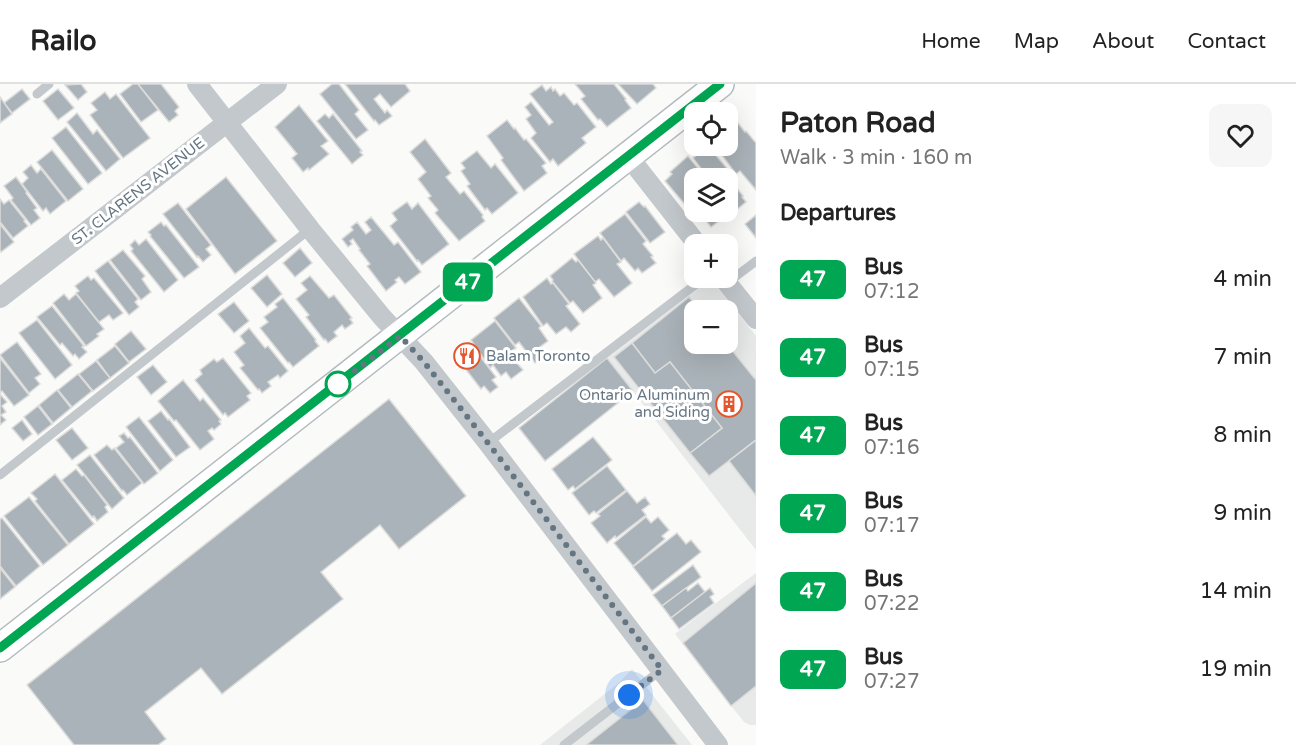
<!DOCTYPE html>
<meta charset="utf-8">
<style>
body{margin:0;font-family:"Varela Round",sans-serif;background:#f6f6f6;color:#222;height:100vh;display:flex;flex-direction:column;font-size:22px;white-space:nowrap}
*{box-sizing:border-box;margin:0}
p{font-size:20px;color:#767676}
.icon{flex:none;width:33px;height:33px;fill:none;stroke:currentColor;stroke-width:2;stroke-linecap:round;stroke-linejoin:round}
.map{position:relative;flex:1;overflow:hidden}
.sheet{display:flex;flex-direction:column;background:#fff;width:540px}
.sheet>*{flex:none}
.badge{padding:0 12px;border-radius:9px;font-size:21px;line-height:39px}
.fabs{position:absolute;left:684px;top:18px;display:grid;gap:12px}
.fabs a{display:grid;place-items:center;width:54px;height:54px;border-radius:12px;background:#fff;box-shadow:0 6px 24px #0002;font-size:30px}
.you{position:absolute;width:30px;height:30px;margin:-15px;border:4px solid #fff;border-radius:50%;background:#1a73e8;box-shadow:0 0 0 9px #1a73e833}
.map>.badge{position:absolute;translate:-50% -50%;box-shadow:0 0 0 3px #fff}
h2{padding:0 24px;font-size:22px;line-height:54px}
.round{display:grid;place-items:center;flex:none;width:63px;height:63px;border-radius:12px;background:#f6f6f6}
.overview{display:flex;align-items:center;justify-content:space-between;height:102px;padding:0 24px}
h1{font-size:28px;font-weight:700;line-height:45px}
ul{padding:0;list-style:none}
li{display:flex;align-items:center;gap:18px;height:78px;padding:0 24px}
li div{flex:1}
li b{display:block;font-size:22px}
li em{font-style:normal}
li .badge{min-width:66px;font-weight:700;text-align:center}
header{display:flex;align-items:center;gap:36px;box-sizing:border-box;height:84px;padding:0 30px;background:#fff;border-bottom:2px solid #e0e0e0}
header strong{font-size:28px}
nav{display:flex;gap:33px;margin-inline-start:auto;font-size:21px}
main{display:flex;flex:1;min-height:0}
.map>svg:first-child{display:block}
.built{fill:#e8e9e9;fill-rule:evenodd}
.building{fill:#aab3b9;stroke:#dcdcda;stroke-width:1.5}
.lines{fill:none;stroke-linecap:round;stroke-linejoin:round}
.secondary-casing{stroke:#b3babf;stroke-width:30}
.lane{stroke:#c3c8cc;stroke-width:9}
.street{stroke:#c3c8cc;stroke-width:20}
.secondary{stroke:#fff;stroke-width:27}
.line-casing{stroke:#fff;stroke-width:14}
.line{stroke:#00a651;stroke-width:9}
.walk{stroke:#657683;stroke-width:6;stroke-dasharray:0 10.8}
.stop-dot{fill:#fff;stroke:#00a651;stroke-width:3}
.labels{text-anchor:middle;stroke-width:6;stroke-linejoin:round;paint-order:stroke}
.street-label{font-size:15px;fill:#657683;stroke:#fff}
.poi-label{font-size:15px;fill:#657683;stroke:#fff;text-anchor:start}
</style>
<header>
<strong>Railo</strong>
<nav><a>Home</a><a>Map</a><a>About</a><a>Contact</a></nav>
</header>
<main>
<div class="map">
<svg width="756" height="661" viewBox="0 0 756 661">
<rect width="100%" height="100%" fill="#fafaf8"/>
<g class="built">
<path d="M710,194L756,252V466L607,274ZM694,226H728V260H694Z"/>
<path d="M756,489V641H750L744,638L675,550Z"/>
<path d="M632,585L692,661H540L620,598Z"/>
</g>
<g class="building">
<path d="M81,0L87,8L78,16L65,1Z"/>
<path d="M133,0H138L158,26L141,38L120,10Z"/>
<path d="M138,0H161L179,23L175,27L178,31L169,38Z"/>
<path d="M332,0H339L359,26L355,30L368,46L356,55L320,10Z"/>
<path d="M345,0H405L410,7L391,23L380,10L374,15L385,29L387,26L392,32L379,41L375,36L374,37Z"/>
<path d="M575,0H614L626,15L625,16L631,24L607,43L600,35L598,36L581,15L585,12Z"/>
<path d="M618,0H653L656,4L637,20Z"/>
<path d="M542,1L546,7L551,3L553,7L555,5L560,12L564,9L574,21L577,19L596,43L582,54L586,59L558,82L553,75L550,78L531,54L536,49L526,35L531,31L525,23L531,18L549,41L553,38L530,10Z"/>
<path d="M22,5L30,15L12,29L4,19Z"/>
<path d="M58,5L74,24L58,36L43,17Z"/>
<path d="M105,8L110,15L116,10L150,54L123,74L90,31L97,26L91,19Z"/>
<path d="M0,13L12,30L0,39Z"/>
<path d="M299,21L328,57L321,62L329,70L309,86L308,84L303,88L292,74L297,70L275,43Z"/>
<path d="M77,29L93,50L97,46L120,75L106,87L67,38Z"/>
<path d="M325,30L329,34L333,30L362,67L360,68L363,71L352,80L317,37Z"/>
<path d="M507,36L514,45L515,44L524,56L526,55L546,79L542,82L547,89L524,107L501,76L503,74L487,52Z"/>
<path d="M738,39L745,48L746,47L756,59V106L740,87L736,90L715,62H728V47Z"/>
<path d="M66,43L102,89L88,100L52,54Z"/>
<path d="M425,55L451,89L446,93L460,110L464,107L483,131L482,133L485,137L459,157L435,129L438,126L428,114L431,112L418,95L426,88L410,68Z"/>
<path d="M708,62L736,95L732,98L743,112L742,113L746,118L735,127L728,118V94H708L693,74Z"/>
<path d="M52,66L83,105L68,117L37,78Z"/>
<path d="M477,67L491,84L495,80L518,109L492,130L487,124L485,126L467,102L470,100L461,87L465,84L461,79Z"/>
<path d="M688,72L706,94H694V128H696L693,130L665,97L672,90L670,88Z"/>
<path d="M31,81L37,89L41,85L66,117L50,130L46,124L43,127L22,100L28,94L23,88Z"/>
<path d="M16,93L27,108L26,109L37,124L34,126L40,134L31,141L11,116L13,114L4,102Z"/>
<path d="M226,93L277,157L235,190L186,125Z"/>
<path d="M0,115L4,120L9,116L25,136L24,137L28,142L13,154L0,138Z"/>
<path d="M407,118L412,125L418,119L449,160L422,181L418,176L417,177L390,142L397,136L392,129Z"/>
<path d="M639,118L644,123L645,122L665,148L650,159L626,128Z"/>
<path d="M178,119L211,161L206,165L211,171L203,178L198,172L197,173L163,130Z"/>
<path d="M699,128H719L724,133L711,143Z"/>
<path d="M625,130L646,157L643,160L653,172L651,173L656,179L642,189L638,184L635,187L624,174L621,177L600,149Z"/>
<path d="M756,131V154L745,140Z"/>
<path d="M371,133L394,161L398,158L421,188L405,200L399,193L395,196L397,198L386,207L367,182L370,180L359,166L360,165L353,155L350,157L352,160L348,163L342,155L353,146L351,143L357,138L366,150L371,146L365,138Z"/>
<path d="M161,138L164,142L166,141L199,183L184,194L150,152L151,151L148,148Z"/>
<path d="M0,140L14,158L1,168L0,166Z"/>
<path d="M598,152L601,156L603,154L621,178L617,180L632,199L614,213L599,195L595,198L574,170Z"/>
<path d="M146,155L178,196L164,208L131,167L133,165L130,161L135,156L139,161Z"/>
<path d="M300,164L312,179L295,193L283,179Z"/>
<path d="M123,166L145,192L142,195L151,208L141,216L110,176Z"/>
<path d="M572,174L576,178L578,176L596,199L593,201L602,214L583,229L573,217L570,219L552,197L553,196L550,192Z"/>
<path d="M108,177L138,215L135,218L139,223L129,231L95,187Z"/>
<path d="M267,191L282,210L267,223L251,204Z"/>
<path d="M88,192L91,196L94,194L123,229L113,236L109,231L99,238L76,209L79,207L75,202Z"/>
<path d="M310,192L329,214L334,211L352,234L350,235L353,239L345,245L342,241L334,248L337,252L328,259L325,255L324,256L306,233L309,231L296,215L307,206L301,199Z"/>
<path d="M547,194L551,200L553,199L569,220L566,222L580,240L571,248L566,243L556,250L547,239L543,242L523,213Z"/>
<path d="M64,210L69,216L76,210L104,245L97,250L99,252L86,262L53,219Z"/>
<path d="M689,213L700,226H694V260H727L756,296V356L709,392L690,369L722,344L670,278L655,289L632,259Z"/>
<path d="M283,214L316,256L315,257L319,262L293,283L289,278L288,279L260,244L268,238L264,233L277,223L275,220Z"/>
<path d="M519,214L541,242L539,244L548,257L540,263L546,271L535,279L519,258L515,261L494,234Z"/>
<path d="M234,218L249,237L234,249L218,230Z"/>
<path d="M52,222L84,262L82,263L87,268L79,275L75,270L73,272L62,259L60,261L37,233Z"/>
<path d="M37,236L72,281L55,295L19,249Z"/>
<path d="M495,237L516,264L513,266L521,276L517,279L523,286L511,295L506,288L501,292L493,281L490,284L471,256Z"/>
<path d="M249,244L265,264L268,262L288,287L280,294L278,291L268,298L271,302L262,309L259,305L258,306L240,284L244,281L234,268L245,259L240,252Z"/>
<path d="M131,247L146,265L129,278L115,260Z"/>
<path d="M17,258L41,290L35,294L40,300L29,309L0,271Z"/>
<path d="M469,258L496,293L492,296L498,303L490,309L484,302L481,305L454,270Z"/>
<path d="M632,259L655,289L670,278L722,344L690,369L614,273Z"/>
<path d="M115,262L129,279L110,294L97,276Z"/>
<path d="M0,274L29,311L14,322L2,307L0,309Z"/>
<path d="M223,274L251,309L247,312L250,316L228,333L225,329L223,331L195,296L202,290L200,286L214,275L217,278Z"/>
<path d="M607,274L633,307L545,377L519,344Z"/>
<path d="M96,277L110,294L93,307L79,290Z"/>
<path d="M153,281L167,298L151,311L137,293Z"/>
<path d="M78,290L92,307L72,323L58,306Z"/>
<path d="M183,296L200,317L203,314L221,336L219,337L221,340L214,346L212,344L208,347L214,355L200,366L176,336L174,337L158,317Z"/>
<path d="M57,306L71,324L53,339L39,321Z"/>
<path d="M0,310L7,318L2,322L6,328L1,331L6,336L0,341Z"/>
<path d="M389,315L466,412L399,465L380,441L321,488L343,515L222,610L201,584L145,628L166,655L158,661H74L27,601Z"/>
<path d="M38,322L52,340L38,351L24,333Z"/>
<path d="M161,327L168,336L169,335L190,363L176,373L148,337Z"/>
<path d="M139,333L173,376L160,387L126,343Z"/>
<path d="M22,336L32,350L23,357L12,344Z"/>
<path d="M72,344L88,364L72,376L56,356Z"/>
<path d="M124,349L128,354L130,353L158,389L144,400L116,364L124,358L119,352Z"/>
<path d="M593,353L612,376L575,405L573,402L568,406L552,385Z"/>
<path d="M756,356V412L729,377Z"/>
<path d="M107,361L112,366L114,364L142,399L127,411L123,406L122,407L94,371Z"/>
<path d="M90,371L124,414L112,425L77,381Z"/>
<path d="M607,382L626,406L596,429L594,427L589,431L572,409Z"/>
<path d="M76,385L82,392L84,391L107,421L105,423L108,428L97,437L94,432L92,433L62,396Z"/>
<path d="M55,390L94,440L69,460L35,417L37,415L31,409Z"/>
<path d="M627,407L637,419L645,413L650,420L642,426L646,431L616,454L615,452L607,459L591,439L600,432L598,430Z"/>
<path d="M29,413L68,461L43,481L4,432Z"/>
<path d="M646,433L651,439L658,433L669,446L662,452L665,455L633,482L614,459Z"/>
<path d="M2,434L40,482L16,502L0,482V435Z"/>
<path d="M677,449L686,460L691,456L701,468L652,507L633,483Z"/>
<path d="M693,481L701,493L662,522L653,511Z"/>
<path d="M0,484L15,503L0,515Z"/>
<path d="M698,499L705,508L671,534L662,522L686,504L688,507Z"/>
<path d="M756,499V602L731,622L683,559Z"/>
<path d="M710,504L714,510L710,513L714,519L679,545L671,534Z"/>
<path d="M643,616L678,661H586Z"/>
</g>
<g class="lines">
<g class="secondary-casing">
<path id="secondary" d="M0,564L720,0"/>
</g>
<g class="lane">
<path d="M37,10L49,0"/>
<path d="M727,199L756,177"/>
<path d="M488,359L704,194"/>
<path d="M0,391L310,145"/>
<path d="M564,661L661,586"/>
</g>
<g class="street">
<path d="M197,0L310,145L382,233L424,278L488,359L718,661"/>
<path d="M628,72L697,160"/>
<path d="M723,194L756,235"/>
<path d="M0,214L277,0"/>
</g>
<use href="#secondary" class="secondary"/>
</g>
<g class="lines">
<g class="line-casing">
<path id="line" d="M0,564L720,0"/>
</g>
<use href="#line" class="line"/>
<path class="walk" d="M338,300L400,252L424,278L488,359L662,586L629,611"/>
</g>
<defs>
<g id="restaurant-ring" transform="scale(1.35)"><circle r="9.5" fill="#fff" stroke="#e4572e" stroke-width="1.5"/><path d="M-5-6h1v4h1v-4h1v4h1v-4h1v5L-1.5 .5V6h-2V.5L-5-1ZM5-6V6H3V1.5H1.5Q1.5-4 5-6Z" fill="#e4572e"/></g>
<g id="building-ring" transform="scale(1.35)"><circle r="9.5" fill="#fff" stroke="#e4572e" stroke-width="1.5"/><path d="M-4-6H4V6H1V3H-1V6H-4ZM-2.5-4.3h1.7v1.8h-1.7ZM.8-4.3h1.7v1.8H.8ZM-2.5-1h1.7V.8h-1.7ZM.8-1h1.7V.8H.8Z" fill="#e4572e"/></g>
</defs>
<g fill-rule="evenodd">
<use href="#restaurant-ring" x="467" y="272"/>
<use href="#building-ring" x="729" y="320"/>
</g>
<circle class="stop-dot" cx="338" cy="300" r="12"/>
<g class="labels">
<g class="street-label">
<text transform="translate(138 107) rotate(-38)" y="5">ST. CLARENS AVENUE</text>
</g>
<g class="poi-label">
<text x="486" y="277">Balam Toronto</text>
<text x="710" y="316" text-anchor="end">Ontario Aluminum<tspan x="710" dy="17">and Siding</tspan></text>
</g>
</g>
</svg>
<div class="fabs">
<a><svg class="icon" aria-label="locate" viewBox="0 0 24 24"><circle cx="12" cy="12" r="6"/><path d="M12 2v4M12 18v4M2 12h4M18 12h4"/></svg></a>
<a><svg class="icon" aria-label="layers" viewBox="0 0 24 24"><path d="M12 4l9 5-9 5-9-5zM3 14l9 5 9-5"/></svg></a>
<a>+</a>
<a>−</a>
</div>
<div class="you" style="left:629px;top:611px"></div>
<b class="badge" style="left:468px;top:198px;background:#00a651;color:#fff">47</b>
</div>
<section class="sheet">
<div class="overview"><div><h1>Paton Road</h1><p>Walk · 3 min · 160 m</p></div><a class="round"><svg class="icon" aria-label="heart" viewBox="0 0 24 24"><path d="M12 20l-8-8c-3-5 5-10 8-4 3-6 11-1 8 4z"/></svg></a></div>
<h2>Departures</h2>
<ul>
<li><span class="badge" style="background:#00a651;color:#fff">47</span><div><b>Bus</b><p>07:12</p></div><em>4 min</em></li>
<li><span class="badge" style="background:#00a651;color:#fff">47</span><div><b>Bus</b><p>07:15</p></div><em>7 min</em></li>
<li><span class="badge" style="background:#00a651;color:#fff">47</span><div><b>Bus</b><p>07:16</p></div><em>8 min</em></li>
<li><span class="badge" style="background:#00a651;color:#fff">47</span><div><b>Bus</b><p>07:17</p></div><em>9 min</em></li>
<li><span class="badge" style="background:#00a651;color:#fff">47</span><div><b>Bus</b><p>07:22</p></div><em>14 min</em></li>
<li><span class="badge" style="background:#00a651;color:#fff">47</span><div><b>Bus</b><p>07:27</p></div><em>19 min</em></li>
</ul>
</section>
</main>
